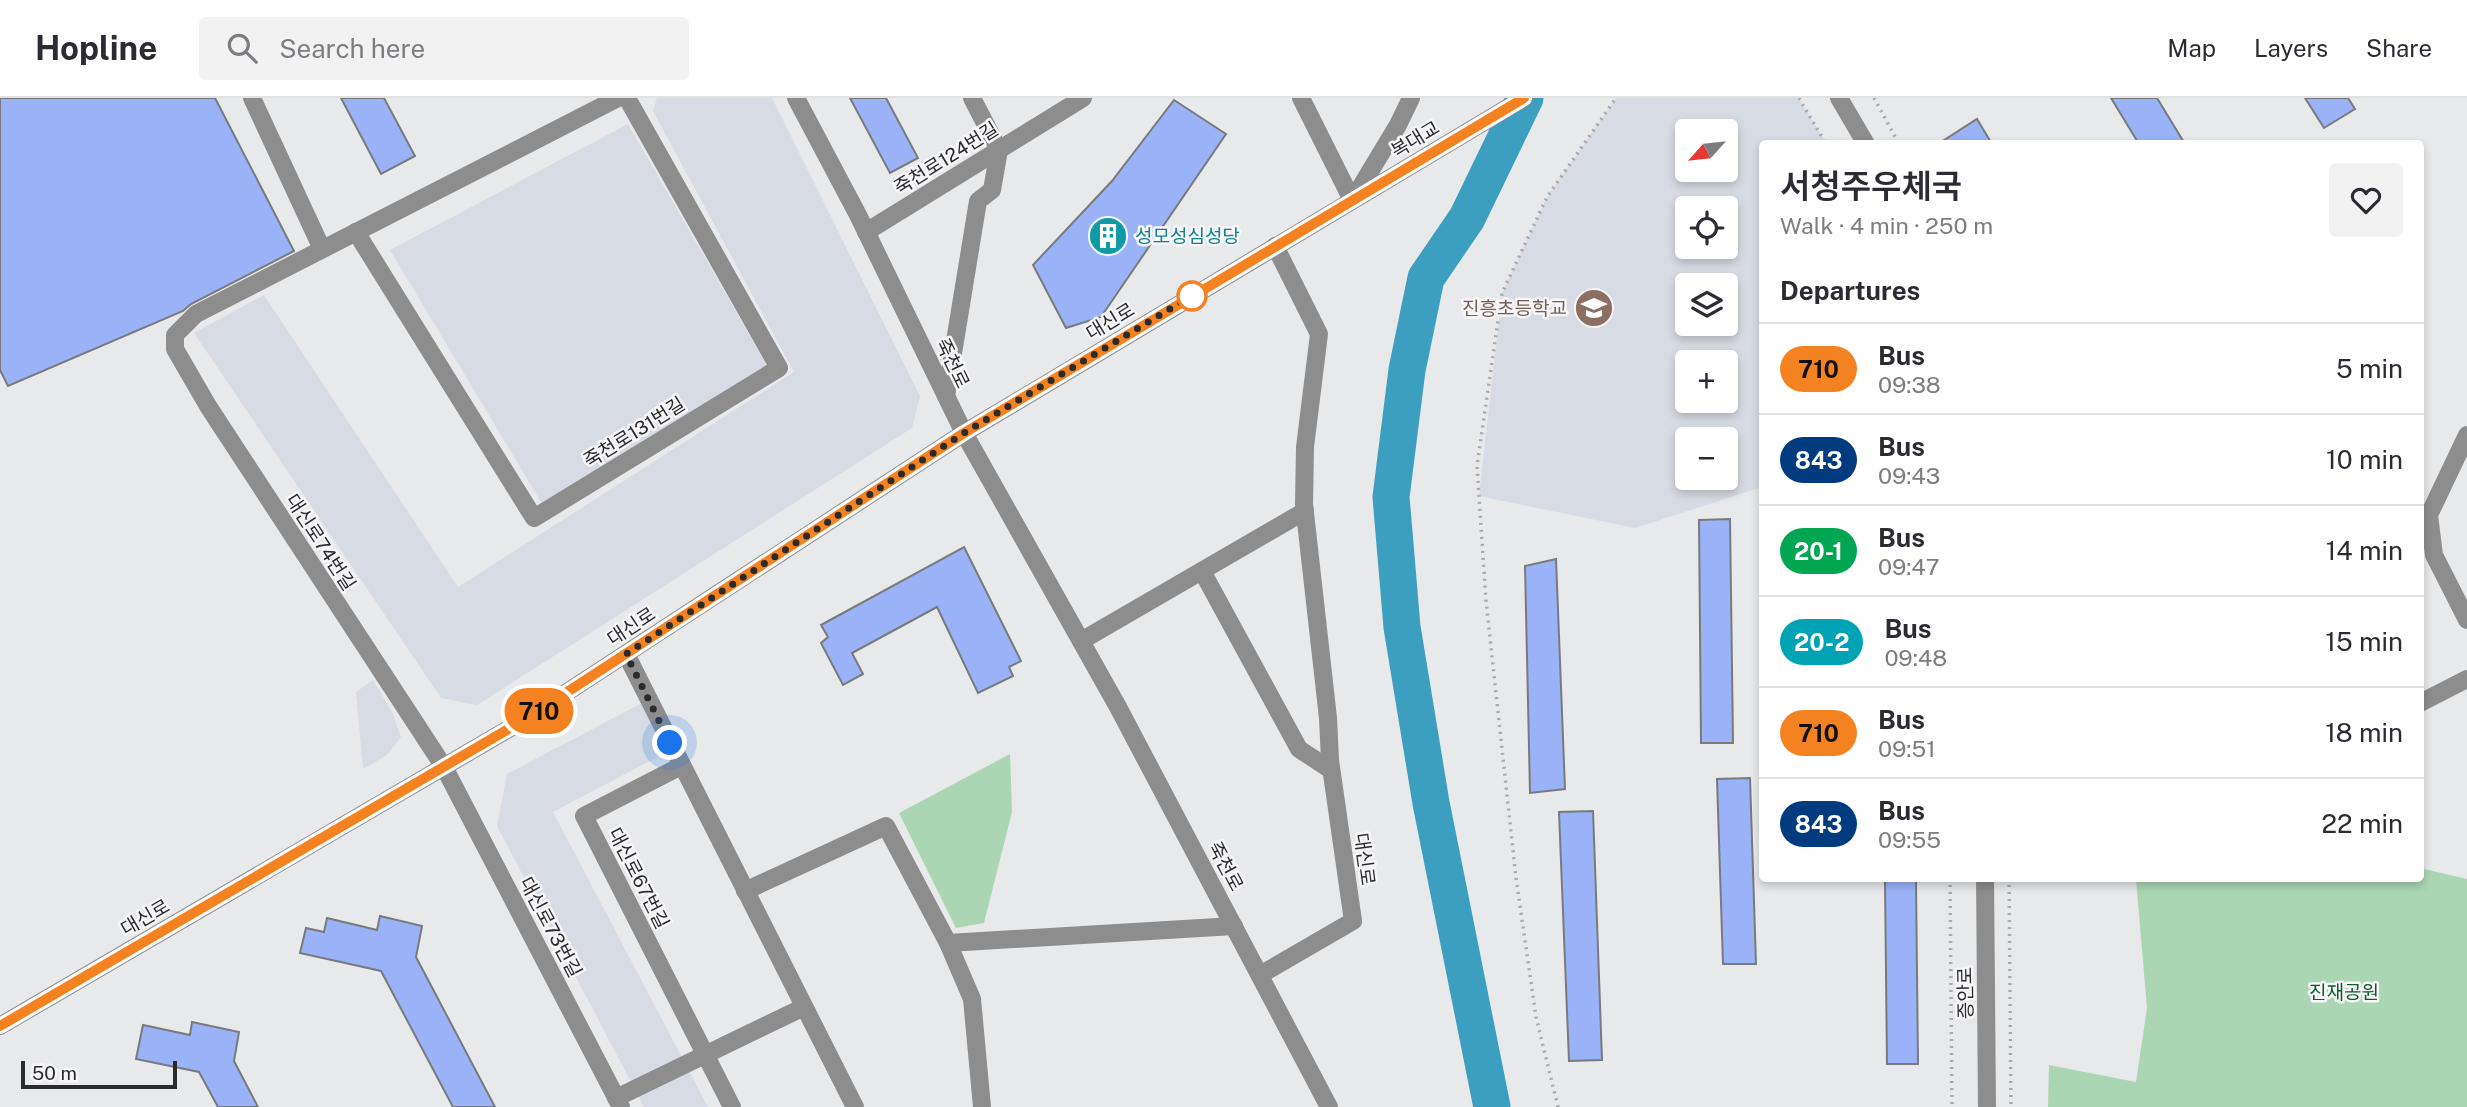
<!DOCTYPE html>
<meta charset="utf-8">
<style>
body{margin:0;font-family:"Public Sans","Noto Sans KR",sans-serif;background:#f2f2f3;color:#2b2b33;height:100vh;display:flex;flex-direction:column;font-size:26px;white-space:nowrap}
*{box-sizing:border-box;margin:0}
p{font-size:23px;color:#7c7c81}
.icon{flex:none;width:38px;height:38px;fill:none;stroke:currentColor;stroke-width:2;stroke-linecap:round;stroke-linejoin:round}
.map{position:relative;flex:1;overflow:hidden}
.panel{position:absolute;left:1759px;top:42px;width:665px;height:742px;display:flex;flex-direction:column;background:#fff;border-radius:7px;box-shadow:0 4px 10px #0003}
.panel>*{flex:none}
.badge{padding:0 14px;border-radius:23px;font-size:24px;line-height:46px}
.needle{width:46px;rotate:243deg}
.fabs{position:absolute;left:1675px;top:21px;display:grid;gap:14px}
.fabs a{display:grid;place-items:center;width:63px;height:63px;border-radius:7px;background:#fff;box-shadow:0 4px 10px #0003;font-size:35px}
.scale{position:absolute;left:21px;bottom:18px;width:156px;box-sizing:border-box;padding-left:7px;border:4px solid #2b2b2c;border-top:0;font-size:19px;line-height:24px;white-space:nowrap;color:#2b2b2c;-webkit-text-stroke:5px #f6f6f8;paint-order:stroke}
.you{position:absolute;width:35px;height:35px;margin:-18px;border:5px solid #fff;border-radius:50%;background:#1a73e8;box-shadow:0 0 0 10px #1a73e833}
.map>.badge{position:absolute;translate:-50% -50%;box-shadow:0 0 0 4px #fff}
h2{padding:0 21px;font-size:26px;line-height:63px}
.round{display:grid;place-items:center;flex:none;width:74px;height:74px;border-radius:7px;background:#f2f2f3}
.head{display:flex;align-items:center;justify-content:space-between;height:119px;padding:0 21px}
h1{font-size:33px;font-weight:600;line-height:52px}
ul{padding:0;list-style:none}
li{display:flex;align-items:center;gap:21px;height:91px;padding:0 21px;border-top:2px solid #e1e1e2}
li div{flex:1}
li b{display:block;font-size:26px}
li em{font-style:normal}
li .badge{min-width:77px;font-weight:700;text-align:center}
header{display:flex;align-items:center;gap:42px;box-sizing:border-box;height:98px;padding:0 35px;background:#fff;border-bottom:2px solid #e1e1e2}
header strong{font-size:33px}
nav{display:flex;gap:38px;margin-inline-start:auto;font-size:24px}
.search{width:490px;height:63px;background:#f2f2f3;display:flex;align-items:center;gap:18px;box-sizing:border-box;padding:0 24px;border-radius:7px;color:#7c7c81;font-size:26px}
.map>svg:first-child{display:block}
.built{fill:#d7dbe3;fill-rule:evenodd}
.green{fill:#aad6b3}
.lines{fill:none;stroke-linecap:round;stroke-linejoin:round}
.river{stroke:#3c9fc0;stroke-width:37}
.building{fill:#9ab3f8;stroke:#797a7b;stroke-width:2}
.path{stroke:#a8a9ab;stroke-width:3.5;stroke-dasharray:2 5;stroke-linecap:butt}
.minor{stroke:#8e8d8d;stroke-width:18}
.line-casing{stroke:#fff;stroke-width:16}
.line{stroke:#f58220;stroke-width:10}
.walk{stroke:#2b2b2c;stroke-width:7;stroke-dasharray:0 12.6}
.stop-dot{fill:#fff;stroke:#f58220;stroke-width:3.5}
.labels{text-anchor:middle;stroke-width:5;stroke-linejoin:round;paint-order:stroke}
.street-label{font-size:19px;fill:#2b2b2c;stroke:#f6f6f8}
.culture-label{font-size:19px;fill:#0d838f;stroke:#f6f6f8;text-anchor:start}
.education-label{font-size:19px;fill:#785e54;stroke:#f6f6f8;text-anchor:end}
.park-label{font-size:19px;fill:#0d5c2c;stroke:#f6f6f8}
</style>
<header>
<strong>Hopline</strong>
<div class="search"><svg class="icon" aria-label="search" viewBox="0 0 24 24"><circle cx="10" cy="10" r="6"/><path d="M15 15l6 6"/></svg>Search here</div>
<nav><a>Map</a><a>Layers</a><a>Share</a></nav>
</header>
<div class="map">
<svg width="2467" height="1009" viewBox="0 0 2467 1009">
<rect width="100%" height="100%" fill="#e8e9eb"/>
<g class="built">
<path d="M657,0H772L920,298L912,330L477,607L441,600L194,235L264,197L458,489L794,274L653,13Z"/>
<path d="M1616,0H1799L1826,45L1762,46V389L1635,430L1479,398L1502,195L1547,99ZM1687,33H1726V72H1687ZM1687,110H1726V149H1687ZM1687,187H1726V226H1687ZM1687,264H1726V303H1687ZM1687,341H1726V380H1687Z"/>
<path d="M628,26L770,273L550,419L390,152Z"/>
<path d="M373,582L392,614L401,639L387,657L363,671L356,594Z"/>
<path d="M642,605L667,654L553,714L708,1009H644L497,728L507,676Z"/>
</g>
<g class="green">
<path d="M1010,656L1012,714L984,825L956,830L899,715Z"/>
<path d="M2420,770L2467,781V1009H2048L2049,967L2136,984L2147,910L2136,781L2420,780Z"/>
</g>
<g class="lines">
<path class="river" d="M1492,1009L1431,705L1402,529L1391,399L1407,272L1426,180L1467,120L1525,0"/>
</g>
<g class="building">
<path d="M0,0H215L294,153L191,206L183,213L8,288L0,272Z"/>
<path d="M341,0H384L415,58L381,76Z"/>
<path d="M850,0H886L918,60L890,75Z"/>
<path d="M2111,0H2157L2185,46H2139Z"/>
<path d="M2305,0H2348L2355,11L2324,30Z"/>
<path d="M1174,2L1226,36L1101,219L1066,230L1033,167L1112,83Z"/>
<path d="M1977,21L1992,46H1938Z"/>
<path d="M1730,421L1733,645H1701L1699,422Z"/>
<path d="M964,449L1021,563L1009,569L1013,578L978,595L937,509L852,555L863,576L843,587L821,545L828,539L821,527Z"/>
<path d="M1556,461L1565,691L1530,695L1525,468Z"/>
<path d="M1750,680L1756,866H1723L1717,681Z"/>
<path d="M1593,713L1602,962L1569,963L1559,714Z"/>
<path d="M1885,783H1916L1918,966H1887Z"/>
<path d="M380,818L422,828L416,859L495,1009H453L381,873L300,855L306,830L324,834L327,820L377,832Z"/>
<path d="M192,924L239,934L234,963L258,1009H218L199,974L136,961L143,927L190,937Z"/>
</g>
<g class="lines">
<g class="path">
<path d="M1799,0L1826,46"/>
<path d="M1874,0L1899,46"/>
<path d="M1950,780L1952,1009"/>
<path d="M2009,780L2011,1009"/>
<path d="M1558,1009L1536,919L1516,780L1486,503L1477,368L1502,195L1547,99L1616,0"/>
</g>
<g class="minor">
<path d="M252,0L322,151"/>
<path d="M618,0L196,216L175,237V251L208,308L444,669L621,1009"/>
<path d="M796,0L858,117L964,335L1118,609L1329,1009"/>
<path d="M1301,0L1352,102"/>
<path d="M1839,0L1866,46"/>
<path d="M1354,100L1398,27L1411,0"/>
<path d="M356,134L534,420L779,270L627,0"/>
<path d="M866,134L1083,0"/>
<path d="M946,298L978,103L992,92L999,52L972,0"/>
<path d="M2467,337L2429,417L2434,457L2467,522"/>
<path d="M1202,473L1299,651L1331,672"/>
<path d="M1081,543L1305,413"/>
<path d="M626,556L855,1009"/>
<path d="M2420,605L2467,581"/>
<path d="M681,668L584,718L732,1009"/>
<path d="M1985,780L1987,1009"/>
<path d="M745,793L886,728L948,845L972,901L982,1009"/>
<path d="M948,845L1234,828"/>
<path d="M1260,877L1353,823L1330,662L1328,620L1304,406L1305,349L1319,236L1275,148"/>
<path d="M0,928L529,619L964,335L1524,0"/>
<path d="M616,1000L804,909"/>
</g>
</g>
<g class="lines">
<g class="line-casing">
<path id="line" d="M0,928L529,619L964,335L1524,0"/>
</g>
<use href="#line" class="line"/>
<path class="walk" d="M670,645L626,556L964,335L1203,191L1192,198"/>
</g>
<defs>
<g id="building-disc" transform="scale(2.0125)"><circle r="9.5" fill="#0f9aa8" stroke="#f6f6f8"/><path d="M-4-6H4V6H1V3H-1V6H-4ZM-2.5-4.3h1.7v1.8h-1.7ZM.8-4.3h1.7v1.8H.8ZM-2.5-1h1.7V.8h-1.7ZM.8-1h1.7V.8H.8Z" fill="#fff"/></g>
<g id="school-disc" transform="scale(2.0125)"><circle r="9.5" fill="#8d6e63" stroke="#f6f6f8"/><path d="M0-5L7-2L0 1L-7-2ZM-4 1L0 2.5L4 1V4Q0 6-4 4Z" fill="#fff"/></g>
</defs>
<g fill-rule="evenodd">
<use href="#building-disc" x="1108" y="138"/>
<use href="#school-disc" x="1594" y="210"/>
</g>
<circle class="stop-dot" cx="1192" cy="198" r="14"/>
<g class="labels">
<g class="street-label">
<text transform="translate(1415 41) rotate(-31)" y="7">복대교</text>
<text transform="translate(946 60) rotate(-32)" y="7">죽천로124번길</text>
<text transform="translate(1110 223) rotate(-31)" y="7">대신로</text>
<text transform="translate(953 265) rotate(64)" y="7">죽천로</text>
<text transform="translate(634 334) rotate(-32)" y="7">죽천로131번길</text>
<text transform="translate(321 444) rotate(57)" y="7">대신로74번길</text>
<text transform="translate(631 528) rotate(-33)" y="7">대신로</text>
<text transform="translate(1365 761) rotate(82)" y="7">대신로</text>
<text transform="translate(1226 768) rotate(62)" y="7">죽천로</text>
<text transform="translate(639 780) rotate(63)" y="7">대신로67번길</text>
<text transform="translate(145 819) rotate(-30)" y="7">대신로</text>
<text transform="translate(551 829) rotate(62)" y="7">대신로73번길</text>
<text transform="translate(1965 895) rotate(-91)" y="7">증안로</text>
</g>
<g class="culture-label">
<text x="1135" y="145">성모성심성당</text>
</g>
<g class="education-label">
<text x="1567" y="217">진흥초등학교</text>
</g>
<g class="park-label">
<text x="2344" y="901">진재공원</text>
</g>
</g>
</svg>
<div class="fabs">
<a><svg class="needle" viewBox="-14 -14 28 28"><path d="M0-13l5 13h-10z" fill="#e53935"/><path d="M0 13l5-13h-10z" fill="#7c7c81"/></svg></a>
<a><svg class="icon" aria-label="locate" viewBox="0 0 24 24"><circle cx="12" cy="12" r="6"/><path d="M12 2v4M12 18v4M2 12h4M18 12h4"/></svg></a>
<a><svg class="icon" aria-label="layers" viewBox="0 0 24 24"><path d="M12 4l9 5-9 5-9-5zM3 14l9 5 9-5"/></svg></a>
<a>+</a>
<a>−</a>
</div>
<div class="scale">50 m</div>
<div class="you" style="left:670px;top:645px"></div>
<b class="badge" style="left:539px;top:613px;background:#f58220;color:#111">710</b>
<section class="panel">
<div class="head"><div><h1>서청주우체국</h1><p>Walk · 4 min · 250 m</p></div><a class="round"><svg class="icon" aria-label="heart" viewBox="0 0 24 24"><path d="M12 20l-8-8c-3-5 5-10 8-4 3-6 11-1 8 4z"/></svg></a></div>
<h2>Departures</h2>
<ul>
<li><span class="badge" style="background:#f58220;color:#111">710</span><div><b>Bus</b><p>09:38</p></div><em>5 min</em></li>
<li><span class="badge" style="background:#003b80;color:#fff">843</span><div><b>Bus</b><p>09:43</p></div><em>10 min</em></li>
<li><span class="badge" style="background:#00a651;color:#fff">20-1</span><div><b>Bus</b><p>09:47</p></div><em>14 min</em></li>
<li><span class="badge" style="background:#00a3b4;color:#fff">20-2</span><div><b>Bus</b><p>09:48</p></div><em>15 min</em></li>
<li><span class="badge" style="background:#f58220;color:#111">710</span><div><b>Bus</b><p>09:51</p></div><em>18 min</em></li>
<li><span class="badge" style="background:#003b80;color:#fff">843</span><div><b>Bus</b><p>09:55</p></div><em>22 min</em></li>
</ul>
</section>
</div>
